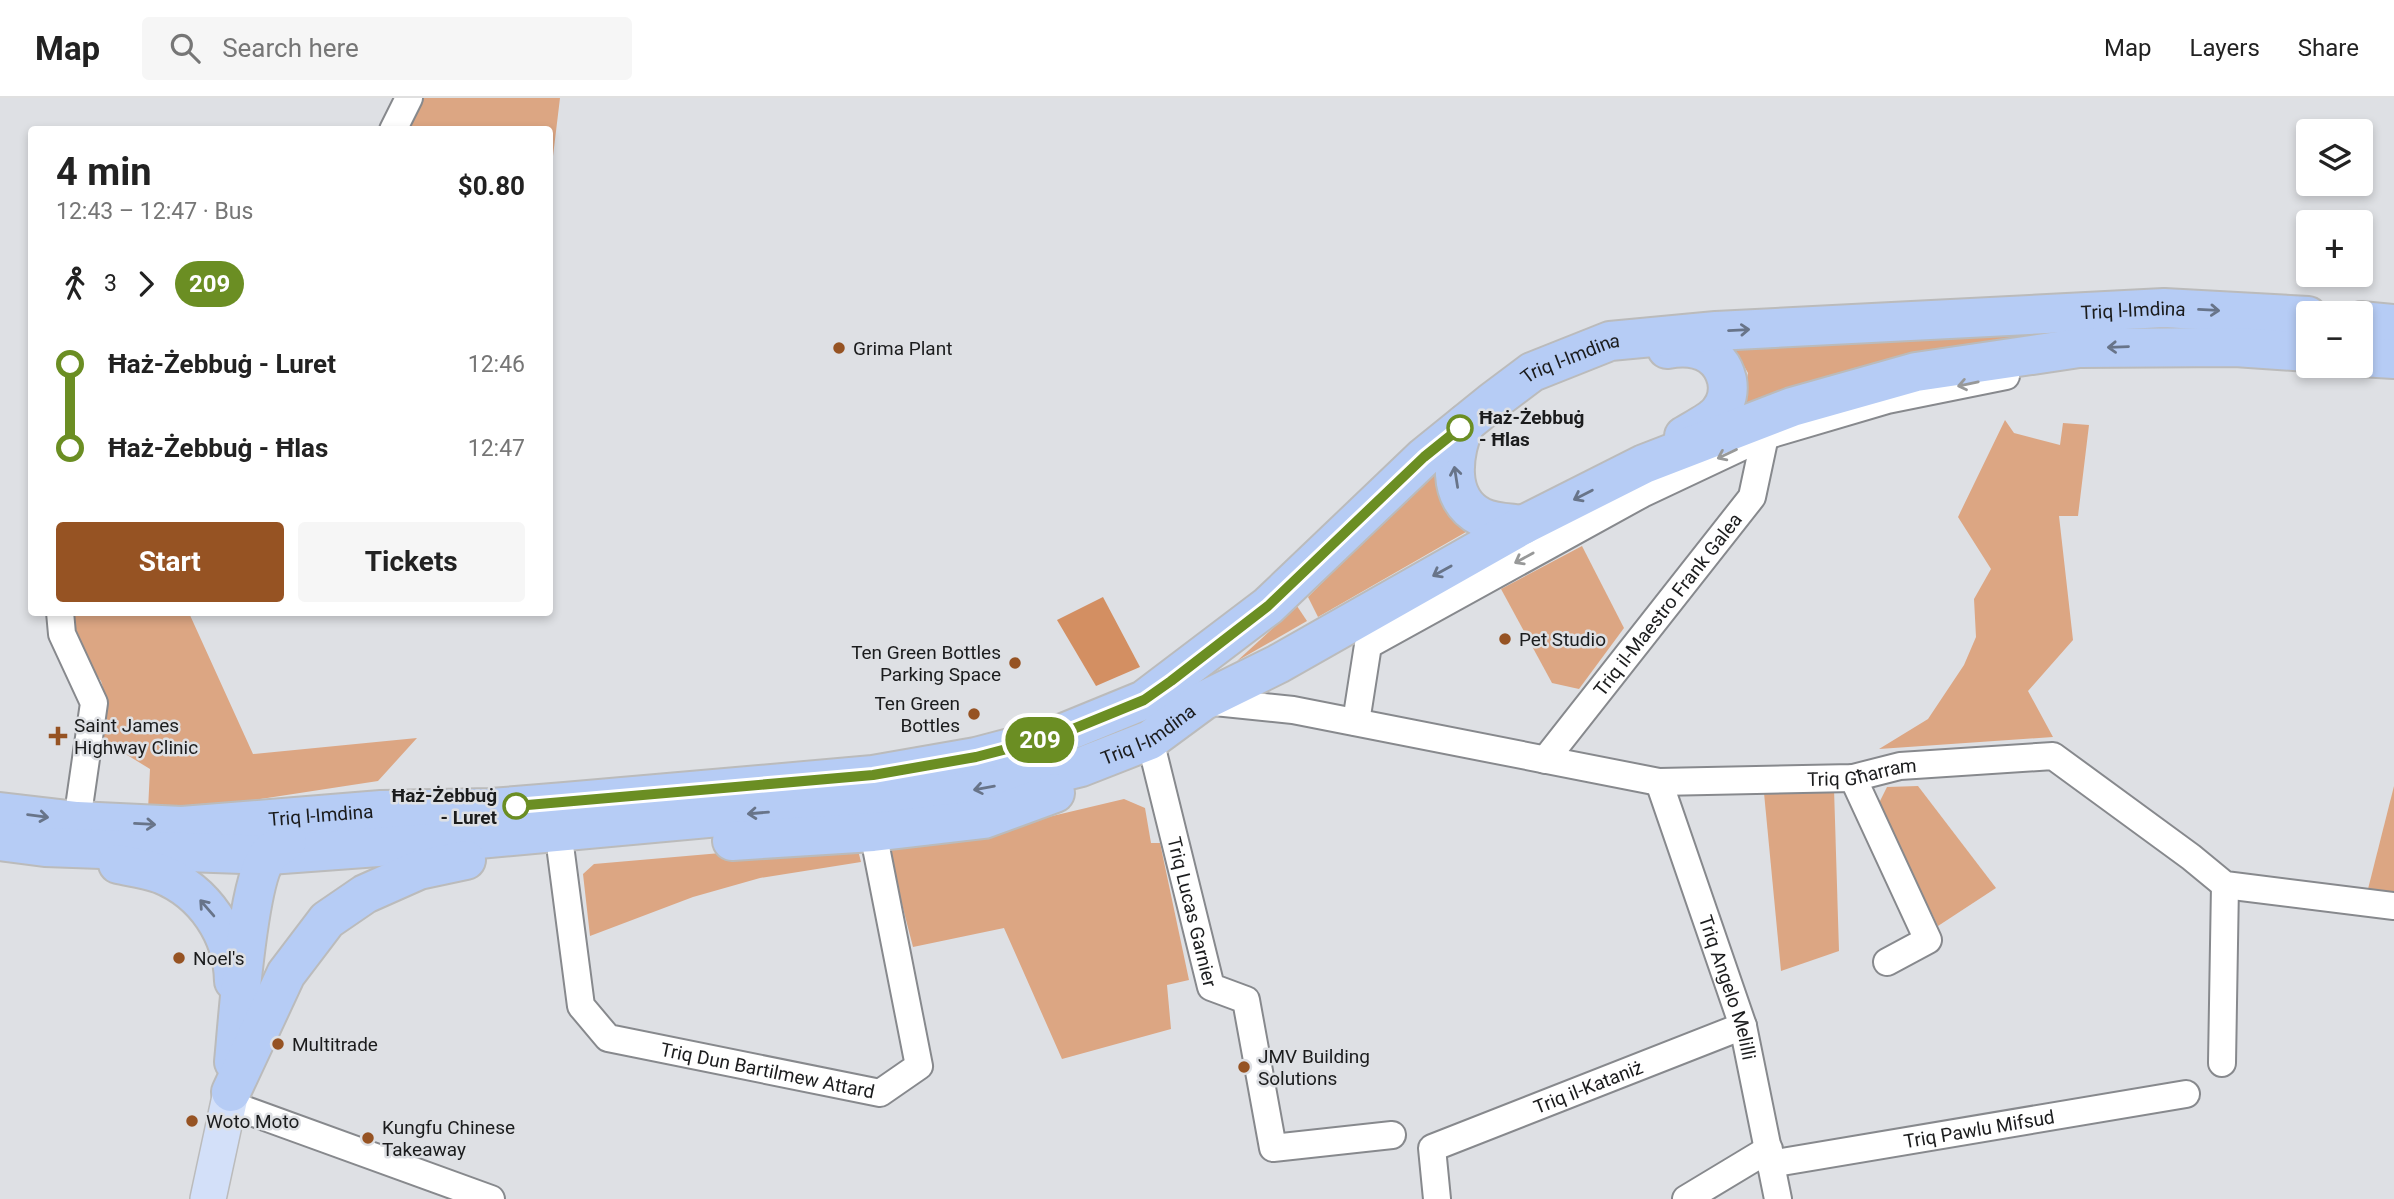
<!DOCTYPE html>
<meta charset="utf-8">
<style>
body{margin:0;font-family:Roboto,sans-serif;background:#f6f6f6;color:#222;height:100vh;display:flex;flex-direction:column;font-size:26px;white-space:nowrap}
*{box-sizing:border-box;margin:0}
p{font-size:23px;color:#767676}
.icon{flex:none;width:38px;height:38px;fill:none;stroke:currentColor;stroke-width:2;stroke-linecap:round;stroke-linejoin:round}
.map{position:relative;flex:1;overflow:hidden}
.side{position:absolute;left:28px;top:28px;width:525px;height:490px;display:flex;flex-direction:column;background:#fff;border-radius:7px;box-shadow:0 4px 10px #0003}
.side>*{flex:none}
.badge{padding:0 14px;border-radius:23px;font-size:24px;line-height:46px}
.tools{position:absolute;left:2296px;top:21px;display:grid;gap:14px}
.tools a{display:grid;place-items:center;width:77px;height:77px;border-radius:7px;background:#fff;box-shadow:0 4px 10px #0003;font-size:35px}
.map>.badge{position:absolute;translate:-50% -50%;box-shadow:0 0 0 4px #fff}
.legs{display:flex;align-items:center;gap:10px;height:77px;padding:0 28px;font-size:23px}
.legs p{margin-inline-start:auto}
.summary{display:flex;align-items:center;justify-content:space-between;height:119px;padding:0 28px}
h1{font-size:38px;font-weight:700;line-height:52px}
.cta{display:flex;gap:14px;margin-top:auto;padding:14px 28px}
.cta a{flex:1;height:80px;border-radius:7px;background:#965323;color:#fff;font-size:28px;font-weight:700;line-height:80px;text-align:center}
.cta a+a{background:#f6f6f6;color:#222}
ul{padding:0 28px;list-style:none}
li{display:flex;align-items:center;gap:24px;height:84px;font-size:26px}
li i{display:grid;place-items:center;width:10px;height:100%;margin:0 9px;background:currentColor}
li i::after{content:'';width:18px;height:18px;margin:-9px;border:5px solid;border-radius:50%;background:#fff}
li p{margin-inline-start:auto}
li:first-child i{background:linear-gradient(#0000 50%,currentColor 0)}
li:last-child i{background:linear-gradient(currentColor 50%,#0000 0)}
header{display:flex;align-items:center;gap:42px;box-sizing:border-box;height:98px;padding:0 35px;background:#fff;border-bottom:2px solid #e0e0e0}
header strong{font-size:33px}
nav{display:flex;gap:38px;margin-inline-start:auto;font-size:24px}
.search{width:490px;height:63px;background:#f6f6f6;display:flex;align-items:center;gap:18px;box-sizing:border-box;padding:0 24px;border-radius:7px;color:#767676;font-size:26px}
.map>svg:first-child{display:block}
.green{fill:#dca683}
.water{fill:#d38f62}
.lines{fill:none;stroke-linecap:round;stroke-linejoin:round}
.minor-casing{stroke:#87898d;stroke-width:30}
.major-casing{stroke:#bbb;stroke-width:38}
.highway-casing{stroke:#bbb;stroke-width:42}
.minor{stroke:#fff;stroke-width:26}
.major{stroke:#d3e0f9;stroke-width:35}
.highway{stroke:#b6ccf5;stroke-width:38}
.oneway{stroke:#687489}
.oneway2{stroke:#989999}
.line-1-casing{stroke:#fff;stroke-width:16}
.line-1{stroke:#6b8e23;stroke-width:10}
.poi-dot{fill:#965323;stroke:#dee0e4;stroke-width:2.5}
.stop-1-dot{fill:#fff;stroke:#6b8e23;stroke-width:3.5}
.labels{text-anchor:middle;stroke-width:5;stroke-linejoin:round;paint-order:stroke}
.street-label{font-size:19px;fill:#1b1c1d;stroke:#dee0e4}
.poi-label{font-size:19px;fill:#1b1c1d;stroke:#dee0e4;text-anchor:start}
.stop-label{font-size:19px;font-weight:bold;fill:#1b1c1d;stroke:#dee0e4;text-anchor:start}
</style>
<header>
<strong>Map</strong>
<div class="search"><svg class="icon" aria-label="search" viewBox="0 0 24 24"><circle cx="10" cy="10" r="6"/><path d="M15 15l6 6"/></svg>Search here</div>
<nav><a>Map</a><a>Layers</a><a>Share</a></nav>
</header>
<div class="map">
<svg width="2394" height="1101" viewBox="0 0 2394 1101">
<rect width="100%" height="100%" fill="#dee0e4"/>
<g class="green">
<path d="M408,0H560L550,83V32H383Z"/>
<path d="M2171,222L2279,239L1740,314L1748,275L1733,249Z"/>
<path d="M2005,322L2014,335L2060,347L2063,325L2089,327L2078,418H2059L2073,542L2028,593L2053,639L1879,651L1928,621L1964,567L1976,539L1974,501L1991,471L1958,419Z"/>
<path d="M1435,371L1440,398L1473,430L1318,519L1308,499Z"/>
<path d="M1582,448L1624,530L1579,591L1552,585L1501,491Z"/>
<path d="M1297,508L1307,523L1237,563Z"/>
<path d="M71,515H189L253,656L417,640L378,683L234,705L148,712L150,671L101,641L107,602L101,583L86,564Z"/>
<path d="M1918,688L1996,790L1938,828L1878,707L1887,689Z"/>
<path d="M2394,688V799L2367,795Z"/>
<path d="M1834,690L1839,853L1781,873L1764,695Z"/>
<path d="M1124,701L1145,710L1151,745H1160L1189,882L1167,887L1171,931L1062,961L1004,830L913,849L889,756L899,742L1027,724Z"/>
<path d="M847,744L858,752L861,764L760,780L693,799L590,838L583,776L594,766Z"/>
</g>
<path class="water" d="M1103,499L1140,569L1096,588L1057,522Z"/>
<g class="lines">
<g class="minor-casing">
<g id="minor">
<path d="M393,32L409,0"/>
<path d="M60,514L62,536L94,605L77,723"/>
<path id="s1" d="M1205,603L1293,612L1659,684L1853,680L1900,668L2053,658L2191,759L2225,787L2394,808"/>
<path d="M1356,624L1368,547L1642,396L1765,338L1887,302L2006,278"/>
<path id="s2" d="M1150,642L1211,889L1246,902L1273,1050L1392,1037"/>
<path id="s3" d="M1545,662L1752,399L1765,338"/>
<path d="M1853,680L1928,842L1887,864"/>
<path id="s4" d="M1659,684L1743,928L1778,1101"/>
<path id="s5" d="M561,755L581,908L608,940L880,995L919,968L873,734"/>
<path d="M2222,965L2225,787"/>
<path d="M229,1006L491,1101"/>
<path id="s6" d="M1770,1066L2186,996"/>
<path id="s7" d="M1437,1101L1432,1050L1743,928"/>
<path d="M1686,1101L1769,1051"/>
</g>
</g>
<g class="major-casing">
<path id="major" d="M208,1101L231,994"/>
</g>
<g class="highway-casing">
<g id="highway">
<path d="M2361,223L2394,226"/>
<path d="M1667,251C1694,246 1720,253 1727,282C1729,292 1727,304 1720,313C1713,323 1695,331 1684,338"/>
<path d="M2361,259L2394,261"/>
<path d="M1465,326C1453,355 1445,401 1481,419C1493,425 1509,425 1523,427"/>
<path id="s8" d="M0,714L77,723L182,728L381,712L491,710L565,704L873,677L976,659L1056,638L1144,602L1268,508L1424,359L1492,304L1532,274L1610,243L1716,233L2164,210L2308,218"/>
<path id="s9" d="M0,743L45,749L269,757L446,744L874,705L965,693L1032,681L1081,669L1150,642L1203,603L1278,566L1523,427L1644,366L1792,309L1916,274L2079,250L2235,249L2308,254"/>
<path d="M732,743L873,734L984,721L1055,695"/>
<path d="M118,766C132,769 147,771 161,776C205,794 233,836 234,883"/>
<path d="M234,964C238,924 247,782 269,756C274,751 281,747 287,743"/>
<path d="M231,994L286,876L327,822L365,796L419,772L466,762"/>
</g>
</g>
<use href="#minor" class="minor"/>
<use href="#major" class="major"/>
<use href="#highway" class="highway"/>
</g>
<defs><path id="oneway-shaft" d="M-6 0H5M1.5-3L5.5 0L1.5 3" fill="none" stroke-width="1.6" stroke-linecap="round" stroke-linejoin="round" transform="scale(1.75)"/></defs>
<g class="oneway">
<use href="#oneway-shaft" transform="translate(2209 212) rotate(3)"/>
<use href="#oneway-shaft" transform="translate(1739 232) rotate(-3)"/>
<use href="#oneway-shaft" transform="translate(2118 249) rotate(178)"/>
<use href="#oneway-shaft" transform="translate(1456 379) rotate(-99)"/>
<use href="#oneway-shaft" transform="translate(1583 397) rotate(153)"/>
<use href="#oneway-shaft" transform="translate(1442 473) rotate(151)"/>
<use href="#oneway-shaft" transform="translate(984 690) rotate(170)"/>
<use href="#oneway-shaft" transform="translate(758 715) rotate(175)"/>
<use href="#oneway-shaft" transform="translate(38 718) rotate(7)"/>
<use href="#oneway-shaft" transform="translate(145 726) rotate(3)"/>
<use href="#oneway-shaft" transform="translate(207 810) rotate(-131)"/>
</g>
<g class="oneway2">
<use href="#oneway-shaft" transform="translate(1968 286) rotate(168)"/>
<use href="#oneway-shaft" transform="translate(1727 356) rotate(155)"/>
<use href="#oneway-shaft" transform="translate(1524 460) rotate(151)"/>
</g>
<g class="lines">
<g class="line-1-casing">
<path id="line-1" d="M516,708L873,677L976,659L1056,638L1144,602L1171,583L1268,508L1424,359L1460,330"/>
</g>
<use href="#line-1" class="line-1"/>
</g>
<g class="poi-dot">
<circle cx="839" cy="250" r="7"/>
<circle cx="1505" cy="541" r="7"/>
<circle cx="1015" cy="565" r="7"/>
<circle cx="974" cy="616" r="7"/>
<path d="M54.5 627.5h7v7h7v7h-7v7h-7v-7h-7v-7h7z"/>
<circle cx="179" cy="860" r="7"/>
<circle cx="278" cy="946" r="7"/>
<circle cx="1244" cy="969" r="7"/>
<circle cx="192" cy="1023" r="7"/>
<circle cx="368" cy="1040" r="7"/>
</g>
<g class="stop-1-dot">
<circle cx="1460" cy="330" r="12"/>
<circle cx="516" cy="708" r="12"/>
</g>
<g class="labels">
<g class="street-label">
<text dy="7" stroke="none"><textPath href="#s8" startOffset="2275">Triq l-Imdina</textPath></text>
<text dy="7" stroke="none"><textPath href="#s8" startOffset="1708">Triq l-Imdina</textPath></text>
<text dy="7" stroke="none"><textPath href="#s3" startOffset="198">Triq il-Maestro Frank Galea</textPath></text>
<text dy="7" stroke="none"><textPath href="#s9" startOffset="1162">Triq l-Imdina</textPath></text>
<text dy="7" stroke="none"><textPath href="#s1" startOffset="665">Triq Għarram</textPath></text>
<text dy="7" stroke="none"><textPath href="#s8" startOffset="322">Triq l-Imdina</textPath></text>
<text dy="7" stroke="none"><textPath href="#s2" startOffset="177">Triq Lucas Garnier</textPath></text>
<text dy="7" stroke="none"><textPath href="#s4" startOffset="217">Triq Angelo Melilli</textPath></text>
<text dy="7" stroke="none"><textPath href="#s5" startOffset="359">Triq Dun Bartilmew Attard</textPath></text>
<text dy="7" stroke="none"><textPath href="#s7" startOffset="219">Triq il-Kataniż</textPath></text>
<text dy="7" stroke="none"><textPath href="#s6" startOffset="212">Triq Pawlu Mifsud</textPath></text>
</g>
<g class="poi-label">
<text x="853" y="257">Grima Plant</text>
<text x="1519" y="548">Pet Studio</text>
<text x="1001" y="561" text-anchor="end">Ten Green Bottles<tspan x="1001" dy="22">Parking Space</tspan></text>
<text x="960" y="612" text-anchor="end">Ten Green<tspan x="960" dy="22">Bottles</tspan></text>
<text x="74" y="634">Saint James<tspan x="74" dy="22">Highway Clinic</tspan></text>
<text x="193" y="867">Noel's</text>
<text x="292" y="953">Multitrade</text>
<text x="1258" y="965">JMV Building<tspan x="1258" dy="22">Solutions</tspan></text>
<text x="206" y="1030">Woto Moto</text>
<text x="382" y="1036">Kungfu Chinese<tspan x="382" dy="22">Takeaway</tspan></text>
</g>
<g class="stop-label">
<text x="1479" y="326">Ħaż-Żebbuġ<tspan x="1479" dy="22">- Ħlas</tspan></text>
<text x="497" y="704" text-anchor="end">Ħaż-Żebbuġ<tspan x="497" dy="22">- Luret</tspan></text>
</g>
</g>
</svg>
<div class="tools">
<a><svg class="icon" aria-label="layers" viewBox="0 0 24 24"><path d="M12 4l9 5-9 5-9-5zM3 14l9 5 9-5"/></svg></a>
<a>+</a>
<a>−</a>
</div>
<b class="badge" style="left:1040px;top:642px;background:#6b8e23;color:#fff">209</b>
<section class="side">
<div class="summary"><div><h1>4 min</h1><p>12:43 – 12:47 · Bus</p></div><b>$0.80</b></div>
<div class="legs"><svg class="icon" aria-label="walk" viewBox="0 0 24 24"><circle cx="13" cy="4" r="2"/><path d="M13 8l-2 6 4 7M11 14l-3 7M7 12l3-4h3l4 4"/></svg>3<svg class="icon" aria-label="forward" viewBox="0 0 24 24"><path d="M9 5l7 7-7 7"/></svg><b class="badge" style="background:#6b8e23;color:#fff">209</b></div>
<ul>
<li><i style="color:#6b8e23"></i><b>Ħaż-Żebbuġ - Luret</b><p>12:46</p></li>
<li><i style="color:#6b8e23"></i><b>Ħaż-Żebbuġ - Ħlas</b><p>12:47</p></li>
</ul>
<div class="cta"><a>Start</a><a>Tickets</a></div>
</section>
</div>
